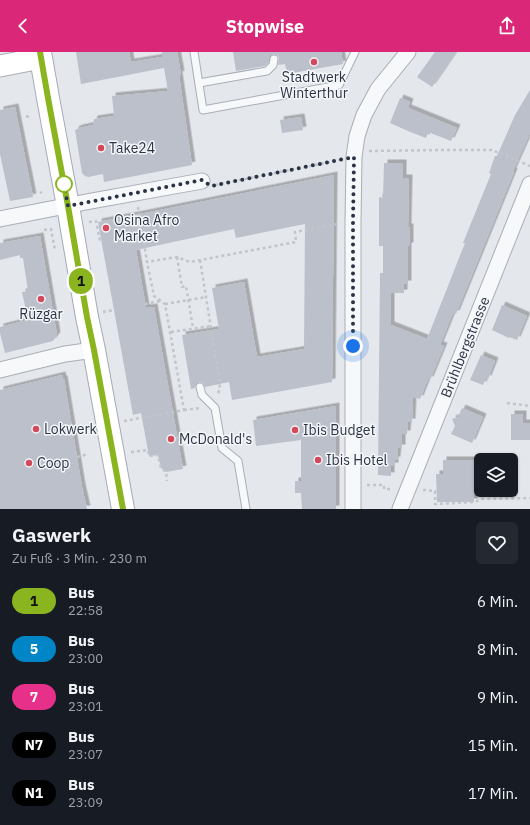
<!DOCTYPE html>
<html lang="de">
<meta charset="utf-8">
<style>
body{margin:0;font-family:"IBM Plex Sans",sans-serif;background:#242831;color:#f1f3f6;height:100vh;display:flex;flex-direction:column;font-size:15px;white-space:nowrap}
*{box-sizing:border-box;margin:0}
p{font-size:13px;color:#9ea1a6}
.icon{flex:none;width:22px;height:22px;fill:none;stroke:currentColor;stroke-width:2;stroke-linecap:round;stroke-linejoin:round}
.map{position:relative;height:457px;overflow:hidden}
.drawer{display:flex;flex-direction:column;background:#171b24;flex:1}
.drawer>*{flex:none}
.badge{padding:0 8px;border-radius:13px;font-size:14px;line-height:26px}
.fabs{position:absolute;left:474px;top:401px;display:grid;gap:8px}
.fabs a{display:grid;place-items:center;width:44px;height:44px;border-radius:6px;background:#171b24;box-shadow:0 1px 3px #0004;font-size:20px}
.you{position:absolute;width:20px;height:20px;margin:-10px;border:3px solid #fff;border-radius:50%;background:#1a73e8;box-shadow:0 0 0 6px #1a73e833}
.map>.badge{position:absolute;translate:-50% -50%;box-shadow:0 0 0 2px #fff}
.round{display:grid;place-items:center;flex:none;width:42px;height:42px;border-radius:6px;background:#242831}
.head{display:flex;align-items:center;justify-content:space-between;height:68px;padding:0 12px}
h1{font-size:19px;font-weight:700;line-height:30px}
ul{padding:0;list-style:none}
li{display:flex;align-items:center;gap:12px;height:48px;padding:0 12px}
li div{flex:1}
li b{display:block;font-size:15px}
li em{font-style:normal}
li .badge{min-width:44px;font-weight:700;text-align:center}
header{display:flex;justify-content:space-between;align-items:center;height:52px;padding:0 12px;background:#db2777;color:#fff;font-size:18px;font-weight:700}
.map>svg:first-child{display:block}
.building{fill:#bbc0ca;filter:url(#shadow)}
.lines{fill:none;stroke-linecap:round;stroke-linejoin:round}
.service-casing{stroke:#a9aeb7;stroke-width:9}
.minor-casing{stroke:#a9aeb7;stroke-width:17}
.secondary-casing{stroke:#a9aeb7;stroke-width:23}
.primary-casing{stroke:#a3abb8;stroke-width:24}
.path{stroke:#c2c5cb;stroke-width:2.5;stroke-dasharray:3 3;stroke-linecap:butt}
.service{stroke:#f7f8fa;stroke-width:7}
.minor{stroke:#f7f8fa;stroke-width:15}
.secondary{stroke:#fff;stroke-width:21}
.primary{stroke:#fff;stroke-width:22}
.line-casing{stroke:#fff;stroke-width:9}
.line{stroke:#8ab51f;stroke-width:6}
.walk{stroke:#2b3445;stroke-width:4;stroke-dasharray:0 7.2}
.poi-dot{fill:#d1495b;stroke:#f4f6f9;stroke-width:1.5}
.stop-dot{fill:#fff;stroke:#8ab51f;stroke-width:2}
.labels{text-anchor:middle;stroke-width:3;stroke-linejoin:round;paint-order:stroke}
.poi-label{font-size:14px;fill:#2b3445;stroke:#f4f6f9;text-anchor:start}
.street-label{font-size:14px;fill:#2b3445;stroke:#f4f6f9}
</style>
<header><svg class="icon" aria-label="back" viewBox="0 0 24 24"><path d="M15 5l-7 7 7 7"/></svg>Stopwise<svg class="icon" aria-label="share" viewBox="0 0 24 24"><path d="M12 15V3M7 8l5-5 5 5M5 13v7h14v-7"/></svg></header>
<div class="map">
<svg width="530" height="457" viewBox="0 0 530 457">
<defs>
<filter id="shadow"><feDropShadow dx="3.5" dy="-3.5" stdDeviation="0" flood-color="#0004"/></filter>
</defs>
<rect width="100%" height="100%" fill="#e4e7ec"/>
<g class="building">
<path d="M76,0H129L131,10L162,5V0H177L181,22L179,23L192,113L104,130L103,122L88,125L85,124L82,121L75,78L79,76L93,73L94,67L114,64L112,44L168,39L164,16L81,32Z"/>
<path d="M233,0H341L343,12L287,22L285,12L278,13L279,6L277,3L274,2L270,4L268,11L265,14L236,19Z"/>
<path d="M435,0H456L432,35L417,25Z"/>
<path d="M530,38V81L513,119L514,120L456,262L453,261L440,293L444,294L430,328L428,327L420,347L413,345L412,370H408L407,382H402V396H398L397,408H395V414H391V424L378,423L380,221H383V194H379V145L383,146L384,111H403V126H409L408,175H410V194H408V232H404V241H391V273L427,287L465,191H463L491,122L489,121L495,104H497L515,63Z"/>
<path d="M400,46L410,50L408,56L457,76L451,89L428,80L426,86L408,79L390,71Z"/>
<path d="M15,55L33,145L10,149L0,102V58Z"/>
<path d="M301,65L303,78L282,81L280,68Z"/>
<path d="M334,123L332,330L232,348L229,330L205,335L203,331L199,330L196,332L195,336L191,337L182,283L219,277L212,236L244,230L257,305L304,297L305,172L236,186L234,177L136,198L146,256L154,255L183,417L166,420L161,416L158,403L149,404L141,361L133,363L98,170L140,162Z"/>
<path d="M40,184L57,283L53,289L5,301L0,281V275L28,268L22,240L28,239L23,206H20V203L0,208V191Z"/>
<path d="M502,253L527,264L517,288L509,285V286L492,278Z"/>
<path d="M481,303L495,309L488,327L486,326L483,333L470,328Z"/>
<path d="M62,323L63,327H64L82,435L87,457H0V338Z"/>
<path d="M336,354V457H302L301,441H295V429H301V388L256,394L253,368Z"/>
<path d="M462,356L483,365L472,391L451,382L455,374L452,367L458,365Z"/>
<path d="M511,362H523V371H530V388H511Z"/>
<path d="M443,408H474V413H481V439H474V450H437L436,422H443Z"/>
</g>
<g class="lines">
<g class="service-casing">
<g id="service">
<path d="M194,0L203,58L339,33L355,0"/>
<path d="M199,31L267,19L273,13L274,7"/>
<path d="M200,335L202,343L215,356L222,396L238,409L246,457"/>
</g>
</g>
<g class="minor-casing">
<g id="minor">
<path d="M0,167L86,150L202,129"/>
<path d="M0,318L65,302L94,298"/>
<path d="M353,457V170L354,105L357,84L364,63L378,37L408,0"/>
<path d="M400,457L530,132"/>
</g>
</g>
<g class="secondary-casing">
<path id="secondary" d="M0,14L41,6"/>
</g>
<g class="primary-casing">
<path id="primary" d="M40,0L48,46L68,154L87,265L94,298L123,457"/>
</g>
<g class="path">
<path d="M26,64L29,65"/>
<path d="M369,99L447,98H492L530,114"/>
<path d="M215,133L340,108"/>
<path d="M40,141L42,140"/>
<path d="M138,155L147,210L177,205L190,210L296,190L295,180L339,172"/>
<path d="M89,170L96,169L100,189"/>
<path d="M44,178L51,177L55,198"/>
<path d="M177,205L182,235L186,234L193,276"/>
<path d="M200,208L220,332L218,344"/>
<path d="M145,252L160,249"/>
<path d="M165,252L206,245"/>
<path d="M103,260L114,258"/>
<path d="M171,280L211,274"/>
<path d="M507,351L530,354"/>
<path d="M184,358L201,356"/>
<path d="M124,369L184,358L165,252L154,244L147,210"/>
<path d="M131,400L148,398L149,404L158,403L161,416L166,420L167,429"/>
<path d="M77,405L88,402"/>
<path d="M367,433H384V437H392"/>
<path d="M423,438L435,439V452L475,450L482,447L530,446"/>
</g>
<use href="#service" class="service"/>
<use href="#minor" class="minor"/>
<use href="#secondary" class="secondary"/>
<use href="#primary" class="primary"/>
</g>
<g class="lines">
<g class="line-casing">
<path id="line" d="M40,0L48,46L68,154L87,265L94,298L123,457"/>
</g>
<use href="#line" class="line"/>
<path class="walk" d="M64,132L68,154L202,128L211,134L354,105L353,170V294"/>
</g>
<g class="poi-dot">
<circle cx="314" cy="10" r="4"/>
<circle cx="101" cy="96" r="4"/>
<circle cx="106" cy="176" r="4"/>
<circle cx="41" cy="247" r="4"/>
<circle cx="36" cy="377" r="4"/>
<circle cx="295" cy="378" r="4"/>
<circle cx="171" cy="387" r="4"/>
<circle cx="318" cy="408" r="4"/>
<circle cx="29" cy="411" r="4"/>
</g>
<circle class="stop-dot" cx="64" cy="132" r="8"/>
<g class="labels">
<g class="poi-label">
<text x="314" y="30" text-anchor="middle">Stadtwerk<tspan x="314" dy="16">Winterthur</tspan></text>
<text x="109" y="101">Take24</text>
<text x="114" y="173">Osina Afro<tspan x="114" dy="16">Market</tspan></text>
<text x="41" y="267" text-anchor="middle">Rüzgar</text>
<text x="44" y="382">Lokwerk</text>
<text x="303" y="383">Ibis Budget</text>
<text x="179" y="392">McDonald's</text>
<text x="326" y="413">Ibis Hotel</text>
<text x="37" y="416">Coop</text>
</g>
<g class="street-label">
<text transform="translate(465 295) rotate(-68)" y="5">Brühlbergstrasse</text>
</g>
</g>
</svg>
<div class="fabs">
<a><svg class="icon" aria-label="layers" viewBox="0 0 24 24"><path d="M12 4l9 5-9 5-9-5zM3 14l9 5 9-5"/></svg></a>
</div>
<div class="you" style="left:353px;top:294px"></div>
<b class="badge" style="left:81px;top:229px;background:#8ab51f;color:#111">1</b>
</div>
<section class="drawer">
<div class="head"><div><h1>Gaswerk</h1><p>Zu Fuß · 3 Min. · 230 m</p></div><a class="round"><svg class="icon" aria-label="heart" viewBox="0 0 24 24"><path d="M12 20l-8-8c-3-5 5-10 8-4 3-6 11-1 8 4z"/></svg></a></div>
<ul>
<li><span class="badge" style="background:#8ab51f;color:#111">1</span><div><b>Bus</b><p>22:58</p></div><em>6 Min.</em></li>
<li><span class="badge" style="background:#0086c6;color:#fff">5</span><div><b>Bus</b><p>23:00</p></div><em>8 Min.</em></li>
<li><span class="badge" style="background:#e73089;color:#fff">7</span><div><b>Bus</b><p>23:01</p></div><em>9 Min.</em></li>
<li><span class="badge" style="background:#000;color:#fff">N7</span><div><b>Bus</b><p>23:07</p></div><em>15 Min.</em></li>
<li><span class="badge" style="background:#000;color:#fff">N1</span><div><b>Bus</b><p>23:09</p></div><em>17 Min.</em></li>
</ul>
</section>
